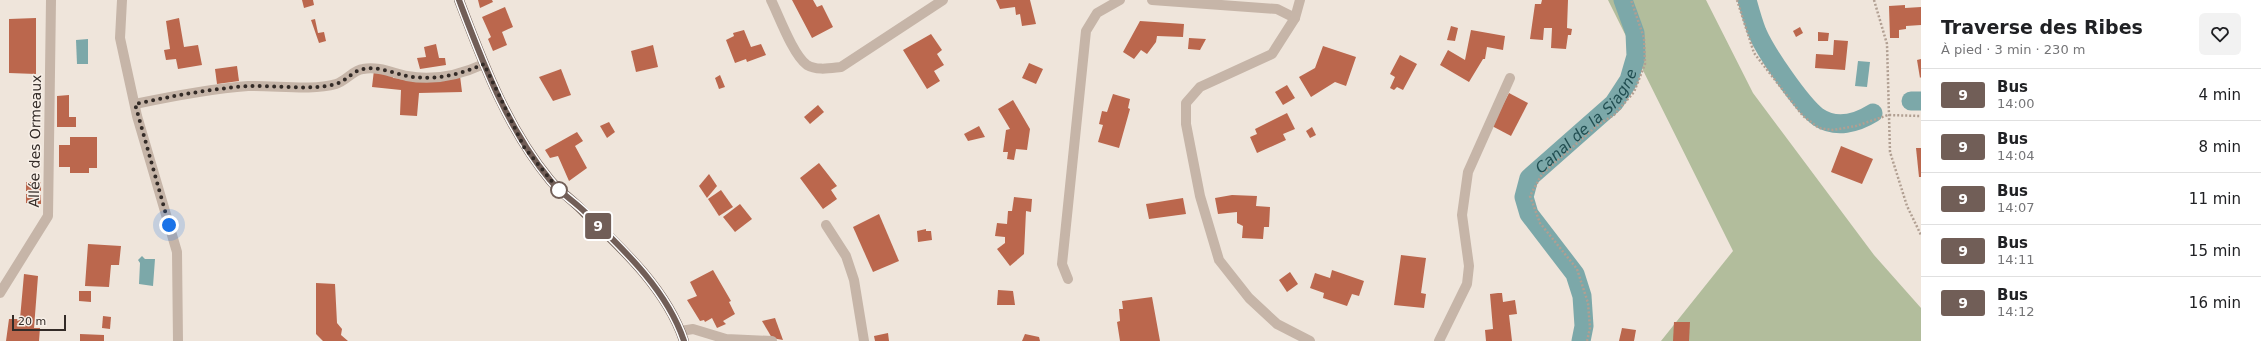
<!DOCTYPE html>
<html lang="fr">
<meta charset="utf-8">
<style>
body{margin:0;font-family:"DejaVu Sans",sans-serif;background:#f2f2f2;color:#202124;height:100vh;display:flex;flex-direction:column;font-size:15px;white-space:nowrap}
*{box-sizing:border-box;margin:0}
p{font-size:13px;color:#757577}
.icon{flex:none;width:22px;height:22px;fill:none;stroke:currentColor;stroke-width:2;stroke-linecap:round;stroke-linejoin:round}
.map{position:relative;flex:1;overflow:hidden}
.panel{display:flex;flex-direction:column;background:#fff;width:340px}
.panel>*{flex:none}
.badge{padding:0 8px;border-radius:3px;font-size:14px;line-height:26px}
.scale{position:absolute;left:12px;bottom:10px;width:54px;box-sizing:border-box;padding-left:4px;border:2px solid #332b27;border-top:0;font-size:11px;line-height:14px;white-space:nowrap;color:#332b27;-webkit-text-stroke:3px #f7efe7;paint-order:stroke}
.you{position:absolute;width:20px;height:20px;margin:-10px;border:3px solid #fff;border-radius:50%;background:#1a73e8;box-shadow:0 0 0 6px #1a73e833}
.map>.badge{position:absolute;translate:-50% -50%;box-shadow:0 0 0 2px #fff}
.round{display:grid;place-items:center;flex:none;width:42px;height:42px;border-radius:6px;background:#f2f2f2}
.headline{display:flex;align-items:center;justify-content:space-between;height:68px;padding:0 20px}
h1{font-size:19px;font-weight:700;line-height:30px}
ul{padding:0;list-style:none}
li{display:flex;align-items:center;gap:12px;height:52px;padding:0 20px;border-top:1px solid #e0e0e0}
li div{flex:1}
li b{display:block;font-size:15px}
li em{font-style:normal}
li .badge{min-width:44px;font-weight:700;text-align:center}
main{display:flex;flex:1;min-height:0}
.map>svg:first-child{display:block}
.green{fill:#b2bd9c}
.water{fill:#7ca8a9}
.lines{fill:none;stroke-linecap:round;stroke-linejoin:round}
.canal{stroke:#7ca8a9;stroke-width:19}
.building{fill:#bb674d}
.path{stroke:#b19f92;stroke-width:2.5;stroke-dasharray:2 2;stroke-linecap:butt}
.minor{stroke:#c6b5a8;stroke-width:10}
.major{stroke:#74625a;stroke-width:10}
.line-casing{stroke:#fff;stroke-width:9}
.line{stroke:#715e57;stroke-width:6}
.walk{stroke:#332b27;stroke-width:4;stroke-dasharray:0 7.2}
.stop-dot{fill:#fff;stroke:#715e57;stroke-width:2}
.labels{text-anchor:middle;stroke-width:3;stroke-linejoin:round;paint-order:stroke}
.street-label{font-size:14px;fill:#332b27;stroke:#f7efe7}
.water-label{font-size:15px;font-style:italic;fill:#214e51;stroke:#f7efe7}
</style>
<main>
<div class="map">
<svg width="1921" height="341" viewBox="0 0 1921 341">
<rect width="100%" height="100%" fill="#efe5db"/>
<path class="green" d="M1608,0H1706L1753,93L1874,255L1921,308V341H1661L1733,251Z"/>
<g class="water">
<path d="M88,39V64H77L76,40Z"/>
<path d="M1858,61L1870,62L1867,87L1855,86Z"/>
<path d="M142,256L145,259H155L153,286L139,284L140,263L138,260Z"/>
</g>
<g class="lines">
<g class="canal">
<path d="M1747,0C1750,11 1753,22 1757,32C1766,53 1801,104 1818,117C1836,129 1857,123 1873,113"/>
<path d="M1911,101H1921"/>
<path id="s1" d="M1581,341L1584,326L1582,296L1575,274L1529,214L1524,197L1529,178L1614,103L1629,80L1636,56L1635,33L1623,0"/>
</g>
</g>
<g class="building">
<path d="M302,0H313L314,5L304,8Z"/>
<path d="M478,0H492L493,2L480,8Z"/>
<path d="M792,0H813L817,7L822,5L833,27L812,38Z"/>
<path d="M996,0H1030L1036,24L1022,26L1020,14L1016,15L1015,7L1000,9Z"/>
<path d="M1542,0H1568L1567,28L1572,29L1571,35H1568L1566,49L1551,48L1552,28H1544L1543,40L1530,39L1535,4H1541Z"/>
<path d="M1905,5V8L1921,7V25L1906,26V29L1899,30V38H1890L1889,6Z"/>
<path d="M505,7L513,27L502,32L507,45L493,51L488,39L491,37L482,17Z"/>
<path d="M36,18V74L9,73V19Z"/>
<path d="M179,18L184,47L198,45L202,65L178,69L176,59L166,60L164,50L170,49L166,21Z"/>
<path d="M315,19L318,33L324,32L326,41L319,43L311,20Z"/>
<path d="M1140,21L1184,24L1183,37L1157,36L1156,42L1147,54L1141,50L1134,59L1123,52Z"/>
<path d="M1451,26L1458,28L1455,41L1447,40Z"/>
<path d="M1800,27L1803,33L1796,37L1793,31Z"/>
<path d="M744,30L751,47L761,44L766,55L747,62L746,59L735,63L726,40L734,36L733,33Z"/>
<path d="M1471,30L1505,36L1503,50L1487,47L1485,59H1483L1469,82L1440,65L1448,50L1465,60Z"/>
<path d="M1818,32L1829,33L1828,41H1818Z"/>
<path d="M931,34L942,50L937,54L944,65L934,71L940,81L927,89L903,50Z"/>
<path d="M1189,38L1206,39L1200,50L1188,49Z"/>
<path d="M1834,40L1848,41L1845,70L1815,68L1816,54L1833,55Z"/>
<path d="M436,44L439,58H445L446,65L420,69L417,58L426,57L424,47Z"/>
<path d="M653,45L658,67L636,72L631,51Z"/>
<path d="M1323,46L1356,57L1346,86L1335,82L1311,97L1299,77L1315,68Z"/>
<path d="M1400,55L1417,64L1403,90L1397,87L1394,90L1390,88L1395,77L1390,74Z"/>
<path d="M1921,59V77L1920,78L1917,60Z"/>
<path d="M1029,63L1043,69L1036,84L1022,78Z"/>
<path d="M237,66L239,81L217,84L215,69Z"/>
<path d="M561,69L571,95L553,101L539,77Z"/>
<path d="M374,70L393,72V78L437,81L460,76L462,92L419,93L417,116L400,115L401,90L372,87Z"/>
<path d="M720,75L725,87L719,89L715,78Z"/>
<path d="M1287,85L1295,98L1283,105L1275,92Z"/>
<path d="M1509,93L1528,103L1511,136L1492,126Z"/>
<path d="M1113,94L1130,99L1128,108L1130,109L1119,148L1098,142L1103,125L1099,124L1102,111L1107,112Z"/>
<path d="M69,95V117H76V127H57V96Z"/>
<path d="M1013,100L1030,129L1027,150L1016,149L1014,160L1007,159L1008,152H1003L1006,130L1010,129L998,109Z"/>
<path d="M818,105L824,112L810,124L804,117Z"/>
<path d="M1287,113L1295,129L1283,134L1286,140L1257,153L1250,137L1257,134L1255,129Z"/>
<path d="M609,122L615,132L607,138L600,126Z"/>
<path d="M979,126L985,137L968,141L964,134Z"/>
<path d="M1312,127L1316,135L1310,138L1306,131Z"/>
<path d="M577,132L583,141L575,146L587,168L569,181L558,156L550,158L545,150Z"/>
<path d="M70,137H97V168H89V173H70V167H59V145H70Z"/>
<path d="M1841,146L1873,159L1862,184L1831,172Z"/>
<path d="M1916,148H1921V177H1919Z"/>
<path d="M819,163L837,186L831,190L837,199L823,209L800,178Z"/>
<path d="M709,174L717,186L707,198L699,186Z"/>
<rect x="26" y="182" width="15" height="9"/>
<path d="M721,190L733,207L719,216L708,199Z"/>
<path d="M26,194L41,195V204L26,203Z"/>
<path d="M1232,195L1257,196L1256,206L1270,207L1269,227H1264L1263,239L1242,238L1243,226L1237,223V212L1218,214L1215,198Z"/>
<path d="M1014,197L1032,199L1031,212L1026,211L1024,254L1010,266L997,249L1005,243V237L995,236L997,223L1007,224L1008,211H1012Z"/>
<path d="M1183,198L1186,214L1149,219L1146,204Z"/>
<path d="M740,204L752,219L735,232L723,217Z"/>
<path d="M879,214L899,261L873,272L853,227Z"/>
<path d="M926,229V231H931L932,240L918,242L917,231Z"/>
<path d="M88,244L121,246L119,265H111L109,287L85,286Z"/>
<path d="M1401,255L1426,258L1421,293L1426,294L1424,308L1394,305Z"/>
<path d="M713,270L731,301L729,302L735,314L723,321L726,324L717,328L712,318L705,322L704,320L700,321L687,300L697,296L690,282Z"/>
<path d="M1332,270L1364,281L1359,296L1352,294L1347,306L1323,298L1324,293L1310,288L1315,273L1330,278Z"/>
<path d="M1290,272L1298,284L1287,292L1279,280Z"/>
<path d="M24,274L38,276L34,328H40L39,341H6L9,319H20Z"/>
<path d="M316,283L335,284L337,323L342,329L341,335L348,341H323L316,334Z"/>
<path d="M998,290L1013,291L1015,305H997Z"/>
<path d="M79,291H91V302L79,301Z"/>
<path d="M1498,293H1502L1503,302L1515,300L1517,314L1509,315L1512,341H1486L1485,330L1493,329L1490,294Z"/>
<path d="M1152,297L1160,341H1120L1117,322L1120,321L1119,309H1123L1122,301Z"/>
<path d="M103,316L111,317L110,329L102,328Z"/>
<path d="M775,318L783,340L772,338L762,321Z"/>
<path d="M1674,322H1690L1689,341H1673Z"/>
<path d="M1622,328L1636,330L1634,341H1619Z"/>
<path d="M888,333L889,341H875L874,336Z"/>
<path d="M80,334L104,335V341H80Z"/>
<path d="M1025,334L1039,337L1040,341H1022Z"/>
</g>
<g class="lines">
<g class="path">
<path d="M1737,0L1754,53L1803,116L1819,128L1833,130L1856,126L1888,115L1921,116"/>
<path d="M1874,0L1887,44L1890,152L1907,206L1921,235"/>
<path d="M1587,341L1590,328L1588,303L1577,269L1540,223L1530,196L1542,174L1599,124L1614,115L1634,92L1645,64L1644,38L1631,0"/>
</g>
<g class="minor">
<path d="M122,0L120,38L137,116L177,252L178,341"/>
<path d="M771,0C779,16 793,55 807,65C817,71 831,68 841,67L943,0"/>
<path d="M1152,0L1277,9L1295,18"/>
<path d="M1300,0L1295,18L1272,54L1200,87L1186,103V124L1200,196L1219,260L1249,298L1277,324L1310,341"/>
<path d="M135,104C173,96 209,89 248,86C275,85 311,91 336,84C346,81 353,70 363,69C378,66 393,73 407,76C433,81 460,75 484,64"/>
<path d="M826,225L846,256L854,280L864,341"/>
<path d="M1068,279L1062,264L1086,31L1097,13L1120,0"/>
<path d="M0,293L48,216L51,0"/>
<path d="M681,331L693,329L726,339L772,341"/>
<path d="M1439,341L1467,284L1469,266L1462,215L1468,172L1510,78"/>
</g>
<path class="major" d="M459,0C483,63 507,128 550,180C560,192 574,201 585,213C623,249 667,290 684,341"/>
</g>
<g class="lines">
<g class="line-casing">
<path id="line" d="M459,0C483,63 507,128 550,180C560,193 574,201 586,213C623,249 667,290 684,341"/>
</g>
<use href="#line" class="line"/>
<path class="walk" d="M169,225L135,104C173,96 209,89 248,86C276,85 309,91 336,84C346,81 353,71 363,69C378,66 393,73 407,76C433,81 460,75 484,64L524,147L559,190"/>
</g>
<circle class="stop-dot" cx="559" cy="190" r="8"/>
<g class="labels">
<g class="street-label">
<text transform="translate(35 141) rotate(-89)" y="5">Allée des Ormeaux</text>
</g>
<g class="water-label">
<text dy="5" stroke="none"><textPath href="#s1" startOffset="263">Canal de la Siagne</textPath></text>
</g>
</g>
</svg>
<div class="scale">20 m</div>
<div class="you" style="left:169px;top:225px"></div>
<b class="badge" style="left:598px;top:226px;background:#715e57;color:#fff">9</b>
</div>
<section class="panel">
<div class="headline"><div><h1>Traverse des Ribes</h1><p>À pied · 3 min · 230 m</p></div><a class="round"><svg class="icon" aria-label="heart" viewBox="0 0 24 24"><path d="M12 20l-8-8c-3-5 5-10 8-4 3-6 11-1 8 4z"/></svg></a></div>
<ul>
<li><span class="badge" style="background:#715e57;color:#fff">9</span><div><b>Bus</b><p>14:00</p></div><em>4 min</em></li>
<li><span class="badge" style="background:#715e57;color:#fff">9</span><div><b>Bus</b><p>14:04</p></div><em>8 min</em></li>
<li><span class="badge" style="background:#715e57;color:#fff">9</span><div><b>Bus</b><p>14:07</p></div><em>11 min</em></li>
<li><span class="badge" style="background:#715e57;color:#fff">9</span><div><b>Bus</b><p>14:11</p></div><em>15 min</em></li>
<li><span class="badge" style="background:#715e57;color:#fff">9</span><div><b>Bus</b><p>14:12</p></div><em>16 min</em></li>
</ul>
</section>
</main>
